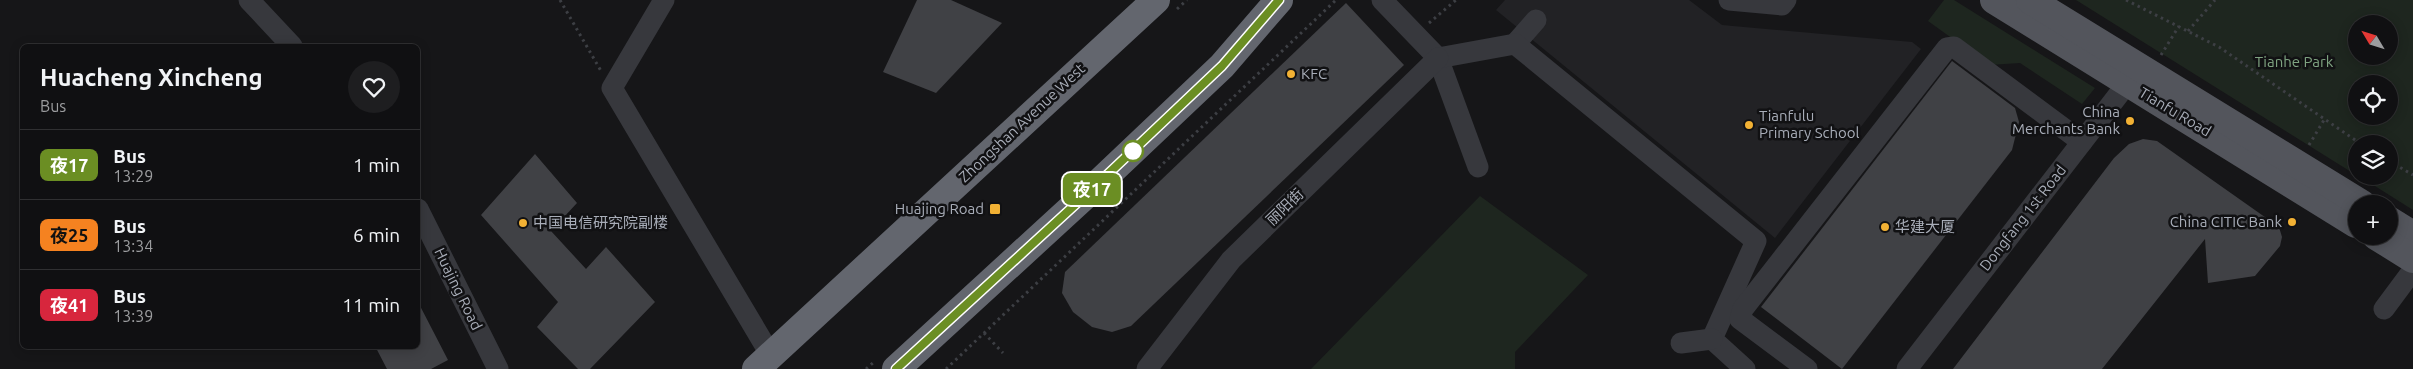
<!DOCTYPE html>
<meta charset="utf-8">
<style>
body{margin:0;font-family:Ubuntu,"Noto Sans SC",sans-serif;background:#1e1e20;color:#f1f3f6;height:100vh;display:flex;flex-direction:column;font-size:19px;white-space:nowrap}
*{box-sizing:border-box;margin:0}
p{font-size:16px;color:#9c9d9f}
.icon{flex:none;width:28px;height:28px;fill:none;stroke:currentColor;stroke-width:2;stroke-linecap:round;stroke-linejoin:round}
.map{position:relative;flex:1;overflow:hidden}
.drawer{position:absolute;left:20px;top:44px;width:400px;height:305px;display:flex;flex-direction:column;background:#101012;border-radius:8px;box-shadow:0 2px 12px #0003,0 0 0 1px #303032}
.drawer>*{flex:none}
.badge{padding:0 10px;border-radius:8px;font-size:18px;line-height:32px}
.needle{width:32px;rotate:308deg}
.controls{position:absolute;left:2348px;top:15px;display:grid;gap:10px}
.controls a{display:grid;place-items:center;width:50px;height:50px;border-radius:50%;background:#101012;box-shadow:0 2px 12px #0003,0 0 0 1px #303032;font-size:25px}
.map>.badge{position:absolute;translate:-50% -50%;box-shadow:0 0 0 2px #fff}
.round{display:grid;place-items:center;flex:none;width:52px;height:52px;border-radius:26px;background:#1e1e20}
.overview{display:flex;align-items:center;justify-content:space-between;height:85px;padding:0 20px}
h1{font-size:24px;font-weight:700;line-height:38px}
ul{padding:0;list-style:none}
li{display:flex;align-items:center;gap:15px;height:70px;padding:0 20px;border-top:1px solid #303032}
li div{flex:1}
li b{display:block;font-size:19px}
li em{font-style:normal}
li .badge{min-width:55px;font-weight:700;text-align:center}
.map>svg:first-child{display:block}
.built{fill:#222225}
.green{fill:#1e261f;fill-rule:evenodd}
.building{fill:#404145}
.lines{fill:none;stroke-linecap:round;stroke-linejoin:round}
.path{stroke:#3d3f44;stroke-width:3;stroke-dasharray:2.5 4;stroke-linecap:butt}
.minor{stroke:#37383d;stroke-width:21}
.major{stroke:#53555c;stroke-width:28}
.highway{stroke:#63666e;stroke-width:28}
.line-casing{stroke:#fff;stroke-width:11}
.line{stroke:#6b8e23;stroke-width:8}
.poi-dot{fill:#f2b134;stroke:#111113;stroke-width:2}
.stop-dot{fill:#fff;stroke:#6b8e23;stroke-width:2.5}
.labels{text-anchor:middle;stroke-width:5;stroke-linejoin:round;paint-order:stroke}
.park-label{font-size:15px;fill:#7fa381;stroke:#111113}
.poi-label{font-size:15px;fill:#a8adb8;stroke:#111113;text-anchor:start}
.street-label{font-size:15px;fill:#a8adb8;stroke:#111113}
</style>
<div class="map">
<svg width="2413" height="369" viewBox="0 0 2413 369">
<rect width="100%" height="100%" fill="#161618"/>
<path class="built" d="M1505,0H1689L1722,25L1912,42L1921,49L1775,238L1496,10Z"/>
<g class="green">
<path d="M1944,0H1954L2095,88L2082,104L2020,63L1989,65L1928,21Z"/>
<path d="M2076,0H2413V210L2359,176H2389V144H2356V175ZM2356,24H2389V56H2356ZM2356,84H2389V116H2356Z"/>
<path d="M1480,196L1588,275L1515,352V369H1311Z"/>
</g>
<g class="building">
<path d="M917,0H951L1002,23L936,93L883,72Z"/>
<path d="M1346,3L1404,65L1131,326L1112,332L1092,327L1073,312L1062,293L1065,272Z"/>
<path d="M1952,61L2015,108L2019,122L2012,150L1842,369L1761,307Z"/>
<path d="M2143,139L2157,141L2279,227L2282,237L2280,246L2255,276L2208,283L2205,239L2102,369H1953L2114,158L2129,144Z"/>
<path d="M535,154L577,203L551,231L586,269L606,247L655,302L590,369H578L537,327L558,302L481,215Z"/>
<path d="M418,302L448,360L431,369H387L375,346H418Z"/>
</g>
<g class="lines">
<g class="path">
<path d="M560,0L601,71"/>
<path d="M2126,0L2219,47L2361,144"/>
<path d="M1177,9L1187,0"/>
<path d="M1429,23L1456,0"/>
<path d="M2188,31L2215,0"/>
<path d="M2161,55L2179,26"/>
<path d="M2309,145L2324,120"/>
<path d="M2389,161L2413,175"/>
<path d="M984,333L1003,353"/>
<path d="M866,369L875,361"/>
<path d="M946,369L1336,0"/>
</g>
<g class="minor">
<path d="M249,0L292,46"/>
<path d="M664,0L612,88L770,354"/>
<path d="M1382,0L1438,58L1478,167"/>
<path d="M1729,0L1782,5L1786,0"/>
<path d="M1515,44L1536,20"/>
<path d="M1438,58L1515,44L1756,241L1712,339L1745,369"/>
<path d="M418,209L498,369"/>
<path d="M2384,309L2413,270"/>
<path d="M1681,343L1712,339"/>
<path d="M1147,369L1231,260L1438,58"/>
<path d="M1807,369L1740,319L1743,309L1947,48L1954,47L2082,142"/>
<path d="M1907,369L2136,72"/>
</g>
<g class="major">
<path d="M1994,0L2356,224"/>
<path d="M2030,0L2362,204"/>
<path d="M2389,220L2413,235"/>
<path d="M2376,236L2413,259"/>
</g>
<g class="highway">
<path d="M756,369L1156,0"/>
<path d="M896,369L1089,192L1222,66L1279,0"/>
</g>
</g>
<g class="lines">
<g class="line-casing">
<path id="line" d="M896,369L1089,192L1222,66L1279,0"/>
</g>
<use href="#line" class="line"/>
</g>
<g class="poi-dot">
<circle cx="1291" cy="74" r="5"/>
<circle cx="2130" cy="121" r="5"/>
<circle cx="1749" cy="125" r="5"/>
<rect x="989" y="203" width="12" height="12" rx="2.5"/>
<circle cx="2292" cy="222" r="5"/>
<circle cx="523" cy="223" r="5"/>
<circle cx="1885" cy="227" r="5"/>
</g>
<circle class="stop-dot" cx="1133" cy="151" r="10"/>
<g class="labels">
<g class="park-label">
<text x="2294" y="67">Tianhe Park</text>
</g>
<g class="poi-label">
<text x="1301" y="79">KFC</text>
<text x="2120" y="117" text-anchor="end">China<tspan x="2120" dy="17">Merchants Bank</tspan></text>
<text x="1759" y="121">Tianfulu<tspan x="1759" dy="17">Primary School</tspan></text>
<text x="984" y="214" text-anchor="end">Huajing Road</text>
<text x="2282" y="227" text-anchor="end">China CITIC Bank</text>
<text x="533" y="228">中国电信研究院副楼</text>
<text x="1895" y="232">华建大厦</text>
</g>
<g class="street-label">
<text transform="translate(2175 112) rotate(31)" y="5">Tianfu Road</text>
<text transform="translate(1022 123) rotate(-43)" y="5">Zhongshan Avenue West</text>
<text transform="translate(1285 207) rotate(-44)" y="5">丽阳街</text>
<text transform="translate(2023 218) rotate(-52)" y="5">Dongfang 1st Road</text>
<text transform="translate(458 289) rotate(64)" y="5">Huajing Road</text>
</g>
</g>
</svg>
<div class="controls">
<a><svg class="needle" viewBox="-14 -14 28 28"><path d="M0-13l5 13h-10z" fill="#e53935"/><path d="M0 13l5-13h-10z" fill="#9c9d9f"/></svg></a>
<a><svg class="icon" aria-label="locate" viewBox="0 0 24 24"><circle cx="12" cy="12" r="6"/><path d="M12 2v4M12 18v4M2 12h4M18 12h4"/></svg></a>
<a><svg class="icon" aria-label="layers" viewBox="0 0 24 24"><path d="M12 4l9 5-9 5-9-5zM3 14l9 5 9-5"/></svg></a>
<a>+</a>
</div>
<b class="badge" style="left:1092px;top:189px;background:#6b8e23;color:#fff">夜17</b>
<section class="drawer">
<div class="overview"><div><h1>Huacheng Xincheng</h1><p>Bus</p></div><a class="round"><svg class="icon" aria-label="heart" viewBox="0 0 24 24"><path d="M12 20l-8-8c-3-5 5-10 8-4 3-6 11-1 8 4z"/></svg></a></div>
<ul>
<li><span class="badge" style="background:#6b8e23;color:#fff">夜17</span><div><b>Bus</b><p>13:29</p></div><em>1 min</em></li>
<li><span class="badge" style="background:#f58220;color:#111">夜25</span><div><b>Bus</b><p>13:34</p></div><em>6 min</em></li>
<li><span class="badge" style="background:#d7263d;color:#fff">夜41</span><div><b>Bus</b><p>13:39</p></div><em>11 min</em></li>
</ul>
</section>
</div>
